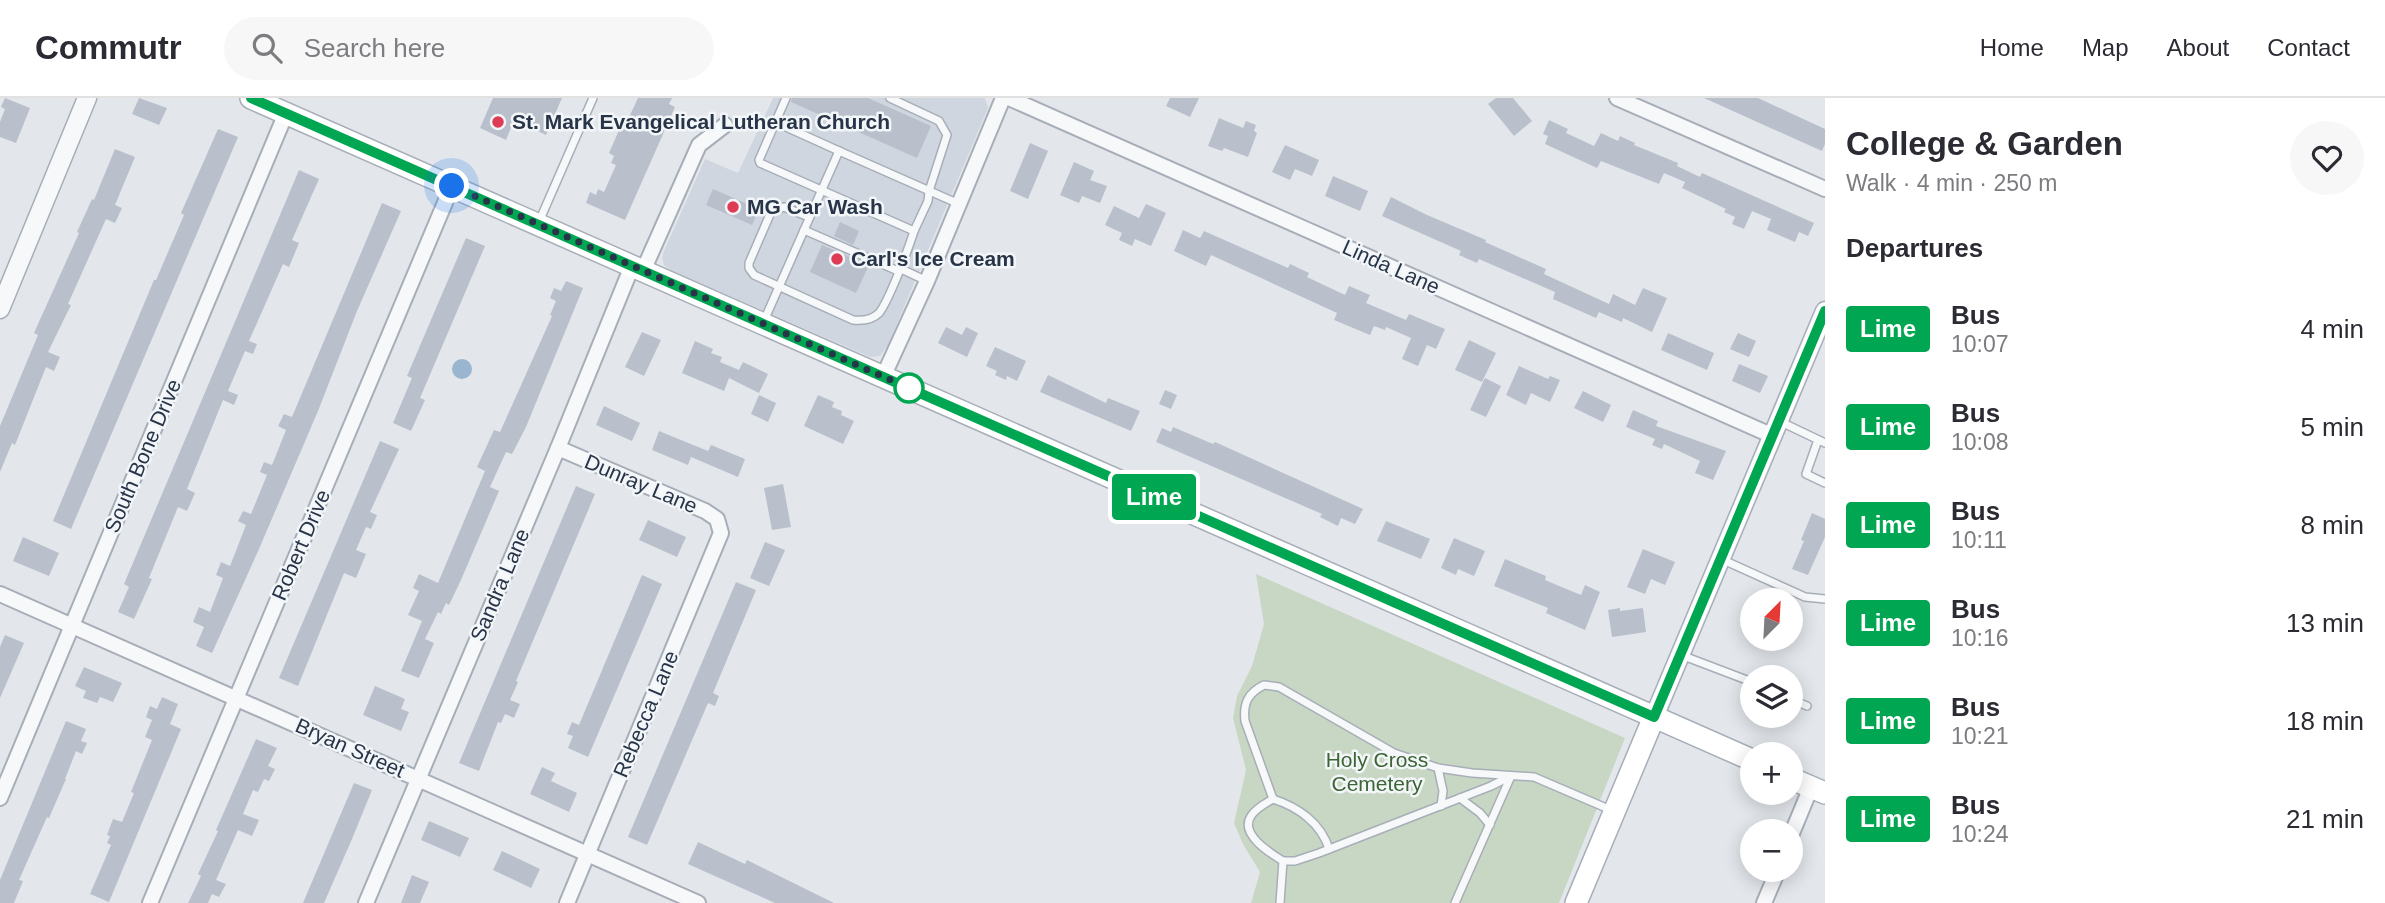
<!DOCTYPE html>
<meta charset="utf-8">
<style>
body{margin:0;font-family:Arial,sans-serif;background:#f7f7f7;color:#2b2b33;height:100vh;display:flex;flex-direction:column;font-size:26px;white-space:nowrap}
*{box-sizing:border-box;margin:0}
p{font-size:23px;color:#7c7c81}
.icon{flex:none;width:38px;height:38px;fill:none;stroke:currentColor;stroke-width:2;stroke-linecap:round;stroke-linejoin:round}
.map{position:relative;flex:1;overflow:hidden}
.drawer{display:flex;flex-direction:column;background:#fff;width:560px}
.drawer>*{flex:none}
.badge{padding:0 14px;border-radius:5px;font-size:24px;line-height:46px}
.needle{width:46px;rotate:24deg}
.fabs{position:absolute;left:1740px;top:490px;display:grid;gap:14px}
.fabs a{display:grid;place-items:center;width:63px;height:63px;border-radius:50%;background:#fff;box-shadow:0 4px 18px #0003;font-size:35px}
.you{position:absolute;width:35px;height:35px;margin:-18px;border:5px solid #fff;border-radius:50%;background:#1a73e8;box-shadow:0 0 0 10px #1a73e833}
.map>.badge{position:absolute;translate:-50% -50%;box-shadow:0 0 0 4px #fff}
h2{padding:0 21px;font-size:26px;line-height:63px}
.round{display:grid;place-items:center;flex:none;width:74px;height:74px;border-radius:37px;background:#f7f7f7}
.overview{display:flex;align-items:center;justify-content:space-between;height:119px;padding:0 21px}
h1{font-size:33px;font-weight:700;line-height:52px}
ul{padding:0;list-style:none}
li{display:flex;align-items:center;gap:21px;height:98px;padding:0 21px}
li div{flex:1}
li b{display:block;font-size:26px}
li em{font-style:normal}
li .badge{min-width:77px;font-weight:700;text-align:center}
header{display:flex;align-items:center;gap:42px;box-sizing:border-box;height:98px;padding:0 35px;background:#fff;border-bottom:2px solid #e1e1e2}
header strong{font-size:33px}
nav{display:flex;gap:38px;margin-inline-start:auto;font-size:24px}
.search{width:490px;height:63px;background:#f7f7f7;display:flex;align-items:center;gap:18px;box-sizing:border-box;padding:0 24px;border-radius:38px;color:#7c7c81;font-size:26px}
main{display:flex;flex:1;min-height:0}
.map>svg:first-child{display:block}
.built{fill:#d0d6df}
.green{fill:#c8d7c3}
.water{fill:#9ab5d0}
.building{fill:#b9c0cb}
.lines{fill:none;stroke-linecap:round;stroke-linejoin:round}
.service-casing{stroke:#a7aeb7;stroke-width:10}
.minor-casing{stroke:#a7aeb7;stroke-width:18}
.tertiary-casing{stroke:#a7aeb7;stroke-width:21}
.secondary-casing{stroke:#a7aeb7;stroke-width:24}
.service{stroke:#f6f8fa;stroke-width:7}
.minor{stroke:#f6f8fa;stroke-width:14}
.tertiary{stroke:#f6f8fa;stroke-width:18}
.secondary{stroke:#fff;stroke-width:21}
.line-casing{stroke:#fff;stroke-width:16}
.line{stroke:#00a651;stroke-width:10}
.walk{stroke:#283447;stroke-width:7;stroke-dasharray:0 12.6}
.poi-dot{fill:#de3c55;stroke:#f3f6f9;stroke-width:2.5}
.stop-dot{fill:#fff;stroke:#00a651;stroke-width:3.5}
.labels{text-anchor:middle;stroke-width:5;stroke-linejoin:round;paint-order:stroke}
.poi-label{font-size:21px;font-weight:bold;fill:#283447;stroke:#f3f6f9;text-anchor:start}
.street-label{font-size:21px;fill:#283447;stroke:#f3f6f9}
.park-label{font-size:21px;fill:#3d6434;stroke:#f3f6f9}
</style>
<header>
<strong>Commutr</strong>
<div class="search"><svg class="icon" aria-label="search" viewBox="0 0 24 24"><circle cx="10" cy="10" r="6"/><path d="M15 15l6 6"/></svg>Search here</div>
<nav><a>Home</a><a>Map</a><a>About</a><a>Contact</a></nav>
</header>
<main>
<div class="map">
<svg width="1825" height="805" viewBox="0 0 1825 805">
<rect width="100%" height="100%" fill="#e3e7ec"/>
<path class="built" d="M773,0H985L988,10L888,247L880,258L870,259L672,173L664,167L662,160L664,153L705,61L738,75Z"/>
<path class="green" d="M1256,476L1625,640L1559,805H1251L1260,774L1243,746L1234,725L1246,672L1233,620L1237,598L1252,568L1264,526Z"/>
<circle class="water" cx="462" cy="271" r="10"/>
<g class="building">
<path d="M5,0L30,10L16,45L0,39V24L5,11L1,9Z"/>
<path d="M139,0L167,10L159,27L132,16Z"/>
<path d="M493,0H562L546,37L514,22L506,42L480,30Z"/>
<path d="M638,0H672L669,6L675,9L625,122L586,105L590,94L596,97L598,91L604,94L616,67L611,65L614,58L609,55L620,30L623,32Z"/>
<path d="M792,0H868L931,28L917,60L791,4Z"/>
<path d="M1170,0H1199L1190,19L1166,8Z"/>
<path d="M1496,0H1513L1532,23L1514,38L1488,6Z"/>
<path d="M1704,0H1758L1825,31V46L1822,53Z"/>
<path d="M1219,20L1243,30L1246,23L1256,27L1254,33L1257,35L1248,59L1224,50L1222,53L1208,48Z"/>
<path d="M1549,22L1568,31L1566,35L1594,48L1601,35L1618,43L1620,38L1635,45L1634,47L1678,65L1677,68L1700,79L1702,75L1814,125L1808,138L1799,134L1795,144L1767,132L1771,121L1752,113L1744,131L1732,126L1735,119L1724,114L1726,111L1682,90L1685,84L1664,75L1659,86L1601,63L1597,70L1545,46L1548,38L1543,36Z"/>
<path d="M218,31L238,39L71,431L53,423L154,182H156L184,117L181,115Z"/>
<path d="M1030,45L1048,53L1028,101L1010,93Z"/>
<path d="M1285,47L1319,62L1312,78L1295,71L1290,82L1272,74Z"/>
<path d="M115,51L135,59L115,107L122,110L115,125L106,121L68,206L71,207L48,254L60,259L54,273L46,269L15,347L12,345L0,374V328L38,237L34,235L79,135L77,134L92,101L94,102Z"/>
<path d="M1074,64L1094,73L1090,82L1107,88L1100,105L1082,98L1079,105L1060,97Z"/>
<path d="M299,72L319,81L292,142L299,145L289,169L283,166L249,243L257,246L253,256L245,253L228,293L238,297L234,307L223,302L187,391L195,395L187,413L178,409L149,480L152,481L134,521L118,514L129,489L124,486Z"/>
<path d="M1333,78L1368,93L1360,113L1325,98Z"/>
<path d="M713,91L759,111L752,127L706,107Z"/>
<path d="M1391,99L1427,117L1486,142L1485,144L1546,171L1544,176L1609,206L1613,196L1635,207L1643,190L1667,200L1652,234L1623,220L1622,224L1599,214L1596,220L1553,201L1555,194L1479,161L1477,165L1459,157L1461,153L1382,118Z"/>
<path d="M382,105L401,113L357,213L318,313L259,451L212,555L196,548L204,529L193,524L199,509L210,514L223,480L216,477L221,464L230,468L246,427L238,423L243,413L251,416L267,377L260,374L264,364L272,367L286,332L278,328L284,316L292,319Z"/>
<path d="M1146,106L1166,115L1151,148L1135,141L1132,148L1119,142L1122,135L1105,127L1114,108L1139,120Z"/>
<path d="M840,124L859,133L853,147L834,138Z"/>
<path d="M1183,132L1200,140L1204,133L1288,170L1290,166L1309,175L1307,179L1345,197L1349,188L1370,197L1366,205L1406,222L1409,216L1445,231L1436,251L1427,247L1418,268L1402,261L1411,240L1386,229L1385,232L1374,228L1370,237L1334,222L1337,215L1211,157L1206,168L1174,153Z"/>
<path d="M466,140L485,148L420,300L425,302L411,333L393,325L412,280L407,278Z"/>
<path d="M822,147L869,167L856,195L810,174Z"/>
<path d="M566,183L583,190L526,329L512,356L506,354L490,389L499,393L461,482L449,507L446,505L441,516L438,514L425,541L434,545L419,580L401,573L422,523L408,517L419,493L413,490L419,476L438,485L485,373L477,369L494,332L500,334L552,218L550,217L556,203L550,200L554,190L561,193Z"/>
<path d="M946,229L962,237L966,229L978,235L967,259L938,245Z"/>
<path d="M642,234L661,242L644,278L625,269Z"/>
<path d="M1668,235L1714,255L1707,272L1661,252Z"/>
<path d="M1738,235L1756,243L1749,259L1730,251Z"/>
<path d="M1469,242L1496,255L1482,284L1455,272Z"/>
<path d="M695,243L713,251L711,255L722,259L720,264L739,272L743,264L768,276L759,295L729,280L724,293L682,275Z"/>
<path d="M995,249L1026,263L1017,283L1007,278L1006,282L995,277L997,273L986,268Z"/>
<path d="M1739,266L1768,278L1760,295L1732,283Z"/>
<path d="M1519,268L1548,281L1550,278L1560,282L1550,304L1531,295L1526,307L1506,297Z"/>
<path d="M1048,277L1106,305L1108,300L1140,313L1131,333L1040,294Z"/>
<path d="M1485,280L1501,288L1486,319L1470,312Z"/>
<path d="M1165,292L1177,297L1171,311L1159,306Z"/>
<path d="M1583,293L1611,307L1603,324L1574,310Z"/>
<path d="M759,297L776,305L768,324L751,316Z"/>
<path d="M818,297L834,304L832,309L842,313L841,317L854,323L843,346L804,328Z"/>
<path d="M604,308L640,325L632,343L596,327Z"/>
<path d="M1633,312L1658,323L1656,328L1726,353L1713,382L1695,375L1700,363L1664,346L1662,351L1652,347L1655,341L1626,329Z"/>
<path d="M1173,329L1213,346L1215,344L1363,411L1355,426L1341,420L1338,428L1320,419L1322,416L1156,344L1162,330L1171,334Z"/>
<path d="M659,333L708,353L711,347L745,361L738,379L691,359L688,367L652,352Z"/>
<path d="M380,343L399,351L370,414L377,417L371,431L366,429L356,452L366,456L356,480L344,475L298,588L279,580Z"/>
<path d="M783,386L791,429L772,432L764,390Z"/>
<path d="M576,388L595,396L516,583L518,584L510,602L520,606L514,620L505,616L501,625L498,624L479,673L459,665Z"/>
<path d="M1812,415L1825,421V439L1808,477L1792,471L1804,443L1801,442Z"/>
<path d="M648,422L686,439L677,459L639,442Z"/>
<path d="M1386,423L1430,441L1421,461L1377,443Z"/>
<path d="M23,439L59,455L49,478L13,463Z"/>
<path d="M1454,440L1485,453L1474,478L1458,471L1456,477L1441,470Z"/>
<path d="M765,444L785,452L769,488L750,480Z"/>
<path d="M1643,451L1675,464L1665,487L1651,481L1645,496L1627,489Z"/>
<path d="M1505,461L1546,478L1545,482L1581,497L1585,487L1600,494L1585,532L1546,515L1548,510L1494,488Z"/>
<path d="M642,477L662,486L588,659L568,650L573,638L567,636L572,624L579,627Z"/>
<path d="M736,484L756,492L713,595L719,598L715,608L708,605L647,747L628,739Z"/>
<path d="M1620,510V513L1643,510L1646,534L1612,539L1608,512Z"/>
<path d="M5,537L24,545L0,600V549Z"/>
<path d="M84,569L122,585L113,604L100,599L97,605L83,600L86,593L75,588Z"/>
<path d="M375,588L405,601L401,611L409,614L401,633L363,617Z"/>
<path d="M162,599L178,606L170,626L181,631L109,804L90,796L111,747L107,745L110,738L107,737L113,721L122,724L134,695L131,694L152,642L145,639L152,622L146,619L150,608L157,611Z"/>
<path d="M66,623L86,631L81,643L87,645L82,656L76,653L65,681H66L49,720L47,719L19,782L23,783L14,805H0V782Z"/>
<path d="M256,641L277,650L268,668L275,671L269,683L264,681L258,694L253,692L243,716L259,722L252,738L238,732L216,782L226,786L219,799L212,796L208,805H188L201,778L198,776L218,733L216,732Z"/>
<path d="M542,669L555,675L551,683L577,695L569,714L530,696Z"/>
<path d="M354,685L372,692L352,741L324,805H303Z"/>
<path d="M429,723L469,740L460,759L421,742Z"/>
<path d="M698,744L745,766L747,762L834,805H775L688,766Z"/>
<path d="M502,753L540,771L531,790L493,772Z"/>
<path d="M412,777L429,784L420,805H401Z"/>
</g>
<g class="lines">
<g class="service-casing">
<g id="service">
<path d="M786,0L759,62L760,65L914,133L928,103L929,93L947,37L939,23L890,0"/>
<path d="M775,24L839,53"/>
<path d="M809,119L784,109L771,114L749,165V170L754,177L853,222C862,223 872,222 879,215C889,203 909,149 914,133"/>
<path d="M538,126L593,0"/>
<path d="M804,132L898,173"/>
<path d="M899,170L927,183"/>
<path d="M763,225L839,53L959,106"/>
<path d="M1779,323L1825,345"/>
<path d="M1818,342L1806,376L1825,385"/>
<path d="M1721,461L1805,499L1825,501"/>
<path d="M1681,557L1752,584"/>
<path d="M1790,601L1807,608"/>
<path d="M1438,670L1443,693L1441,708"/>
<path d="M1460,700L1480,715L1490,727"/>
<path d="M1273,701C1298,709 1321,725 1329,751"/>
<path d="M1283,763H1295L1319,755L1491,688L1511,678"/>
<path d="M1280,805L1283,763C1270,755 1239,736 1251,718C1256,710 1266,705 1273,701L1245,623C1243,605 1248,595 1264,587L1279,589L1394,655L1438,670L1472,675L1534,679L1611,712"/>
<path d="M1455,805L1511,678"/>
</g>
</g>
<g class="minor-casing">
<g id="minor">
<path d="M1009,0L1773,338"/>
<path d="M1617,0L1825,91"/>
<path d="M643,173L699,47L725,27"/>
<path d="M883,279L927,183L1003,0"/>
<path d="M558,350L705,413L717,421L721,435L567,805"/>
<path d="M0,496L698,805"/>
<path d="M0,700L286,15"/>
<path d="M1790,740L1811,689"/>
<path d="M150,805L452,88"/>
<path d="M366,805L558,350L632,168"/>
<path d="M1764,805L1778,772"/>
</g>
</g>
<g class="tertiary-casing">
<g id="tertiary">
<path d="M0,211L87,0"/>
<path d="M1654,619L1825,213"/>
</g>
</g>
<g class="secondary-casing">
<g id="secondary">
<path d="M251,0L1752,662"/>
<path d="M1790,680L1825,695"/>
<path d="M1576,805L1654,619"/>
</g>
</g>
<use href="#service" class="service"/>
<use href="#minor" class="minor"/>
<use href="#tertiary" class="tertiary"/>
<use href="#secondary" class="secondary"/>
</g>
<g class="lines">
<g class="line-casing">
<path id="line" d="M251,0L1654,619L1825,213"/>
</g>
<use href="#line" class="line"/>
<path class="walk" d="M452,88L909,290"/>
</g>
<g class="poi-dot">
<circle cx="498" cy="24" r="7"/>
<circle cx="733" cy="109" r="7"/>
<circle cx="837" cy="161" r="7"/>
</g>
<circle class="stop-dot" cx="909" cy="290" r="14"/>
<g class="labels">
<g class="poi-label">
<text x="512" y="31">St. Mark Evangelical Lutheran Church</text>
<text x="747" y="116">MG Car Wash</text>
<text x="851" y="168">Carl's Ice Cream</text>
</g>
<g class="street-label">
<text transform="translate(1391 169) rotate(24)" y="7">Linda Lane</text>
<text transform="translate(143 358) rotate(-67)" y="7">South Bone Drive</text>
<text transform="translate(641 386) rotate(23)" y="7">Dunray Lane</text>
<text transform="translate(301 447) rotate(-67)" y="7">Robert Drive</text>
<text transform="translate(500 487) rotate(-67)" y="7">Sandra Lane</text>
<text transform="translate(646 616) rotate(-67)" y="7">Rebecca Lane</text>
<text transform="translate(350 650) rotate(24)" y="7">Bryan Street</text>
</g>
<g class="park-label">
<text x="1377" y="669">Holy Cross<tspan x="1377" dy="24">Cemetery</tspan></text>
</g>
</g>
</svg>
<div class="fabs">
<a><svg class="needle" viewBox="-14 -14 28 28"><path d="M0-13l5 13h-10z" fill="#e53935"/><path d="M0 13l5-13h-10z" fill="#7c7c81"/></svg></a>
<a><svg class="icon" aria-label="layers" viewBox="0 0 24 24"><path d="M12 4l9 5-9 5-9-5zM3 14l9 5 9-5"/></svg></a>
<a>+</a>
<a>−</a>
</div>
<div class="you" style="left:452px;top:88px"></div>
<b class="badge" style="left:1154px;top:399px;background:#00a651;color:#fff">Lime</b>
</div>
<section class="drawer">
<div class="overview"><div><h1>College &amp; Garden</h1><p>Walk · 4 min · 250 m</p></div><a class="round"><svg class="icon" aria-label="heart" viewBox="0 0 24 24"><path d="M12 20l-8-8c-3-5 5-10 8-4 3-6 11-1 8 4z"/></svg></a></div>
<h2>Departures</h2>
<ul>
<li><span class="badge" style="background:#00a651;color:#fff">Lime</span><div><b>Bus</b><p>10:07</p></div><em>4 min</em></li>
<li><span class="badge" style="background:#00a651;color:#fff">Lime</span><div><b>Bus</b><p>10:08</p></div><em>5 min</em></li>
<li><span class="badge" style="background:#00a651;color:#fff">Lime</span><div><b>Bus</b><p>10:11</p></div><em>8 min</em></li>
<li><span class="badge" style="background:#00a651;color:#fff">Lime</span><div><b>Bus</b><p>10:16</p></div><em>13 min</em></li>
<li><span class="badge" style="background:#00a651;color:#fff">Lime</span><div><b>Bus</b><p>10:21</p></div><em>18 min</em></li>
<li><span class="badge" style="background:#00a651;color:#fff">Lime</span><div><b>Bus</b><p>10:24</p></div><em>21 min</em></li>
</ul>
</section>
</main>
